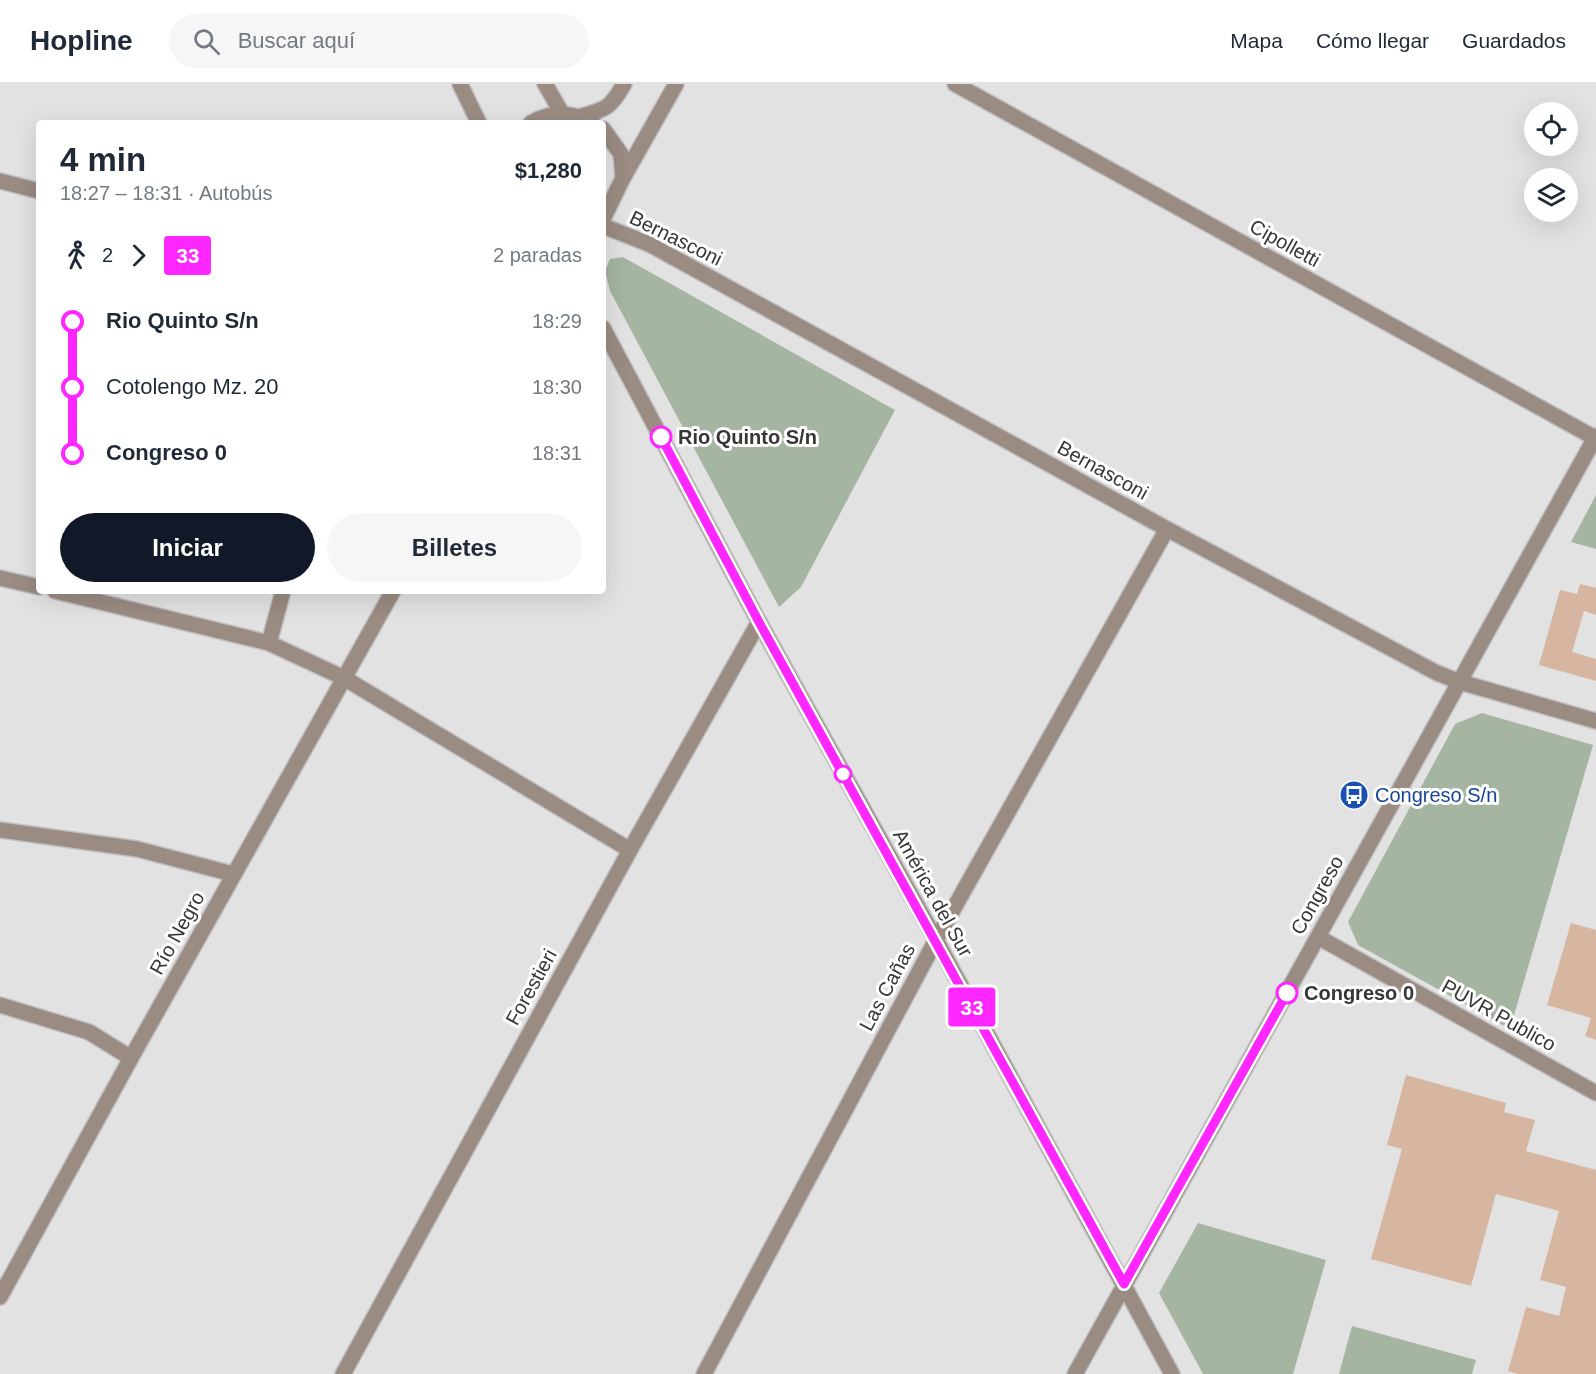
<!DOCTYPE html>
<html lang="es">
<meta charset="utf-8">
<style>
body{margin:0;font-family:Helvetica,sans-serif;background:#f6f6f7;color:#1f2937;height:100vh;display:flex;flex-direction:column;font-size:22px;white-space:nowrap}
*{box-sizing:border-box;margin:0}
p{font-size:20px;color:#747a83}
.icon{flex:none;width:33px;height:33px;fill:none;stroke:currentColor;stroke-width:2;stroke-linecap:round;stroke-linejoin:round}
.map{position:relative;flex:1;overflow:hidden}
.drawer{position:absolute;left:36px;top:36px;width:570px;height:474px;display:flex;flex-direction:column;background:#fff;border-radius:6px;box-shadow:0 6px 24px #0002}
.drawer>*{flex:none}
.badge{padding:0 12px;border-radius:4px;font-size:21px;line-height:39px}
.buttons{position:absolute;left:1524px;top:18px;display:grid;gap:12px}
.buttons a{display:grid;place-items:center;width:54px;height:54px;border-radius:50%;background:#fff;box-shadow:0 6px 24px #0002;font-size:30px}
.map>.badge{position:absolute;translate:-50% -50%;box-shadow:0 0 0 3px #fff}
.legs{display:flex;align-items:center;gap:9px;height:66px;padding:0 24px;font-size:20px}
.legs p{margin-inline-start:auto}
.summary{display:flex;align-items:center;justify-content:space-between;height:102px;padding:0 24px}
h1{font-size:33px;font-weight:700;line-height:45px}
.button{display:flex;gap:12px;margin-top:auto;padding:12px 24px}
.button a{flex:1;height:69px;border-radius:36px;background:#111827;color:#fff;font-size:24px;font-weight:700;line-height:69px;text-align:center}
.button a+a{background:#f6f6f7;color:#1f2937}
ul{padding:0 24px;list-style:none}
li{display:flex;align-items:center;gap:21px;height:66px;font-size:22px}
li i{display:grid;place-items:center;width:9px;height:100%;margin:0 8px;background:currentColor}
li i::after{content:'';width:15px;height:15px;margin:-8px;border:4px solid;border-radius:50%;background:#fff}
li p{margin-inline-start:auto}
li:first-child i{background:linear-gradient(#0000 50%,currentColor 0)}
li:last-child i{background:linear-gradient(currentColor 50%,#0000 0)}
header{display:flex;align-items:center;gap:36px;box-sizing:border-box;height:84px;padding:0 30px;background:#fff;border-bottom:2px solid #e0e1e3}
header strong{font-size:28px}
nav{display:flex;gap:33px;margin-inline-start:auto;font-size:21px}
.search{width:420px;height:54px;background:#f6f6f7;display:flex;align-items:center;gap:15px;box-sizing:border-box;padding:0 21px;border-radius:33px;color:#747a83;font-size:22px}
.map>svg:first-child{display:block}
.green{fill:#a5b5a1}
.building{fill:#d6b5a1}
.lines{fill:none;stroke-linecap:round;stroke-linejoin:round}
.minor-casing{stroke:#c0c0c0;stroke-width:18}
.minor{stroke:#9a8b83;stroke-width:15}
.line-1-casing{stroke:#fff;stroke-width:14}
.line-1{stroke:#fe27ff;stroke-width:9}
.stop-1-dot{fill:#fff;stroke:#fe27ff;stroke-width:3}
.labels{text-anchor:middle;stroke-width:6;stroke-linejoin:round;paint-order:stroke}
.street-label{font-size:20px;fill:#363636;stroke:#fff}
.stop-label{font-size:20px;font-weight:bold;fill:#363636;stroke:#fff;text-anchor:start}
.transit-label{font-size:20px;fill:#164399;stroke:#fff;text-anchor:start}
</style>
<header>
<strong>Hopline</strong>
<div class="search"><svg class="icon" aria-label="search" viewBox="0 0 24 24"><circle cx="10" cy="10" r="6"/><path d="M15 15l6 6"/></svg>Buscar aquí</div>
<nav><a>Mapa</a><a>Cómo llegar</a><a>Guardados</a></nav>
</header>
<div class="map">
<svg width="1596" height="1290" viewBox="0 0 1596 1290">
<rect width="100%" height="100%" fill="#e2e2e3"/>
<g class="green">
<path d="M623,173L895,326L801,503L779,523L610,207L605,187L610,175Z"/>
<path d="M1596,411V465L1571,458Z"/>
<path d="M1482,629L1593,661L1510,945L1358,861L1348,838L1455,640Z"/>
<path d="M1198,1139L1326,1176L1293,1290H1203L1159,1209Z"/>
<path d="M1352,1242L1476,1276L1472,1290H1339Z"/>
</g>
<g class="building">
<path d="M1580,500L1596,504V531L1584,527L1572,568L1596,575V597L1539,581L1560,506L1577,510Z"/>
<path d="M1571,839L1596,846V956L1585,952L1591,934L1547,921Z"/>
<path d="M1406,991L1506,1019L1504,1028L1535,1036L1526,1067L1596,1086V1290H1518L1508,1287L1526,1223L1559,1232L1566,1203L1540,1196L1559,1127L1496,1110L1471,1202L1371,1175L1402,1065L1387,1061Z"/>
</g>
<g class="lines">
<g class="minor-casing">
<g id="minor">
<path d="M460,0L479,39"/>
<path d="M545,0L563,31"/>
<path d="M955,0L1595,354"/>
<path d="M582,32C607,25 611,23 624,0"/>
<path d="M531,39C551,27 574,28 593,39"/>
<path d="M603,45L621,70L623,94"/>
<path d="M0,97L39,107"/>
<path d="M603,135L623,94L676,0"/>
<path d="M603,142L649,160L1167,445L1437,589L1460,598L1596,637"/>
<path d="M603,244L759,538L936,856L1172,1290"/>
<path d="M0,494L39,503"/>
<path d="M55,507L269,559L344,594L630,766"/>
<path d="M269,559L283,507"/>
<path d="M0,746L137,765L233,790"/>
<path d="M1318,853L1596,1009"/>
<path d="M0,921L89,948L131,974"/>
<path d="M0,1213L131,974L393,507"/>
<path d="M343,1290L630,766L759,538"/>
<path d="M704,1290L936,856L1167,445"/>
<path d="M1075,1290L1596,352"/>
</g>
</g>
<use href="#minor" class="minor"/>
</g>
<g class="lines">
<g class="line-1-casing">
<path id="line-1" d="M661,353L759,538L1124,1200L1287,909"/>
</g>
<use href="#line-1" class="line-1"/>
</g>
<defs>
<g id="bus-disc" transform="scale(1.5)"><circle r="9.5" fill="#1a4fb4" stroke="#fff"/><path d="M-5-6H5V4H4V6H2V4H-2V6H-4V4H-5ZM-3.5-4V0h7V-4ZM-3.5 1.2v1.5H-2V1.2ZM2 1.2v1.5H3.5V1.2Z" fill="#fff"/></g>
</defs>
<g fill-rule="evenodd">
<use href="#bus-disc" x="1354" y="711"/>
</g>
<g class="stop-1-dot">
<circle cx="661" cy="353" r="10"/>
<circle cx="843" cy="690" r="8"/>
<circle cx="1287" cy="909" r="10"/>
</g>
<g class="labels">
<g class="street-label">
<text transform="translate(676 154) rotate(26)" y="7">Bernasconi</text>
<text transform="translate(1285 159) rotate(29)" y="7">Cipolletti</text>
<text transform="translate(1103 386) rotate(29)" y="7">Bernasconi</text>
<text transform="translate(933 809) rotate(61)" y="7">América del Sur</text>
<text transform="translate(1317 811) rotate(-61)" y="7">Congreso</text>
<text transform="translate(177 849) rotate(-61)" y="7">Río Negro</text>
<text transform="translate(531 903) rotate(-61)" y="7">Forestieri</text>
<text transform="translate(887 903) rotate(-62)" y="7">Las Cañas</text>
<text transform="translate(1499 931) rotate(29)" y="7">PUVR Publico</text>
</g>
<g class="stop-label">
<text x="678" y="360">Rio Quinto S/n</text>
<text x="1304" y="916">Congreso 0</text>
</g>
<g class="transit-label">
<text x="1375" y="718">Congreso S/n</text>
</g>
</g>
</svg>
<div class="buttons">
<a><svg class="icon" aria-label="locate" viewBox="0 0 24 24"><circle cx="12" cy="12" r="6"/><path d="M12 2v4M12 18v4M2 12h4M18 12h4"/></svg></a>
<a><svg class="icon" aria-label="layers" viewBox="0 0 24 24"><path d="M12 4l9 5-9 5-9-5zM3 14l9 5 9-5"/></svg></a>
</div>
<b class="badge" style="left:972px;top:923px;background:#fe27ff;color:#fff">33</b>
<section class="drawer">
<div class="summary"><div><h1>4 min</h1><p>18:27 – 18:31 · Autobús</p></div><b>$1,280</b></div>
<div class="legs"><svg class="icon" aria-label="walk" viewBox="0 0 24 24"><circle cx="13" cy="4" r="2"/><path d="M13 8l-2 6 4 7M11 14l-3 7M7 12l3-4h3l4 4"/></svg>2<svg class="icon" aria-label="forward" viewBox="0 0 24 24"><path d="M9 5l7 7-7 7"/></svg><b class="badge" style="background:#fe27ff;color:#fff">33</b><p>2 paradas</p></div>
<ul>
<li><i style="color:#fe27ff"></i><b>Rio Quinto S/n</b><p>18:29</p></li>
<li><i style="color:#fe27ff"></i><span>Cotolengo Mz. 20</span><p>18:30</p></li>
<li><i style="color:#fe27ff"></i><b>Congreso 0</b><p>18:31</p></li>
</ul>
<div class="button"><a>Iniciar</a><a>Billetes</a></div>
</section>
</div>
